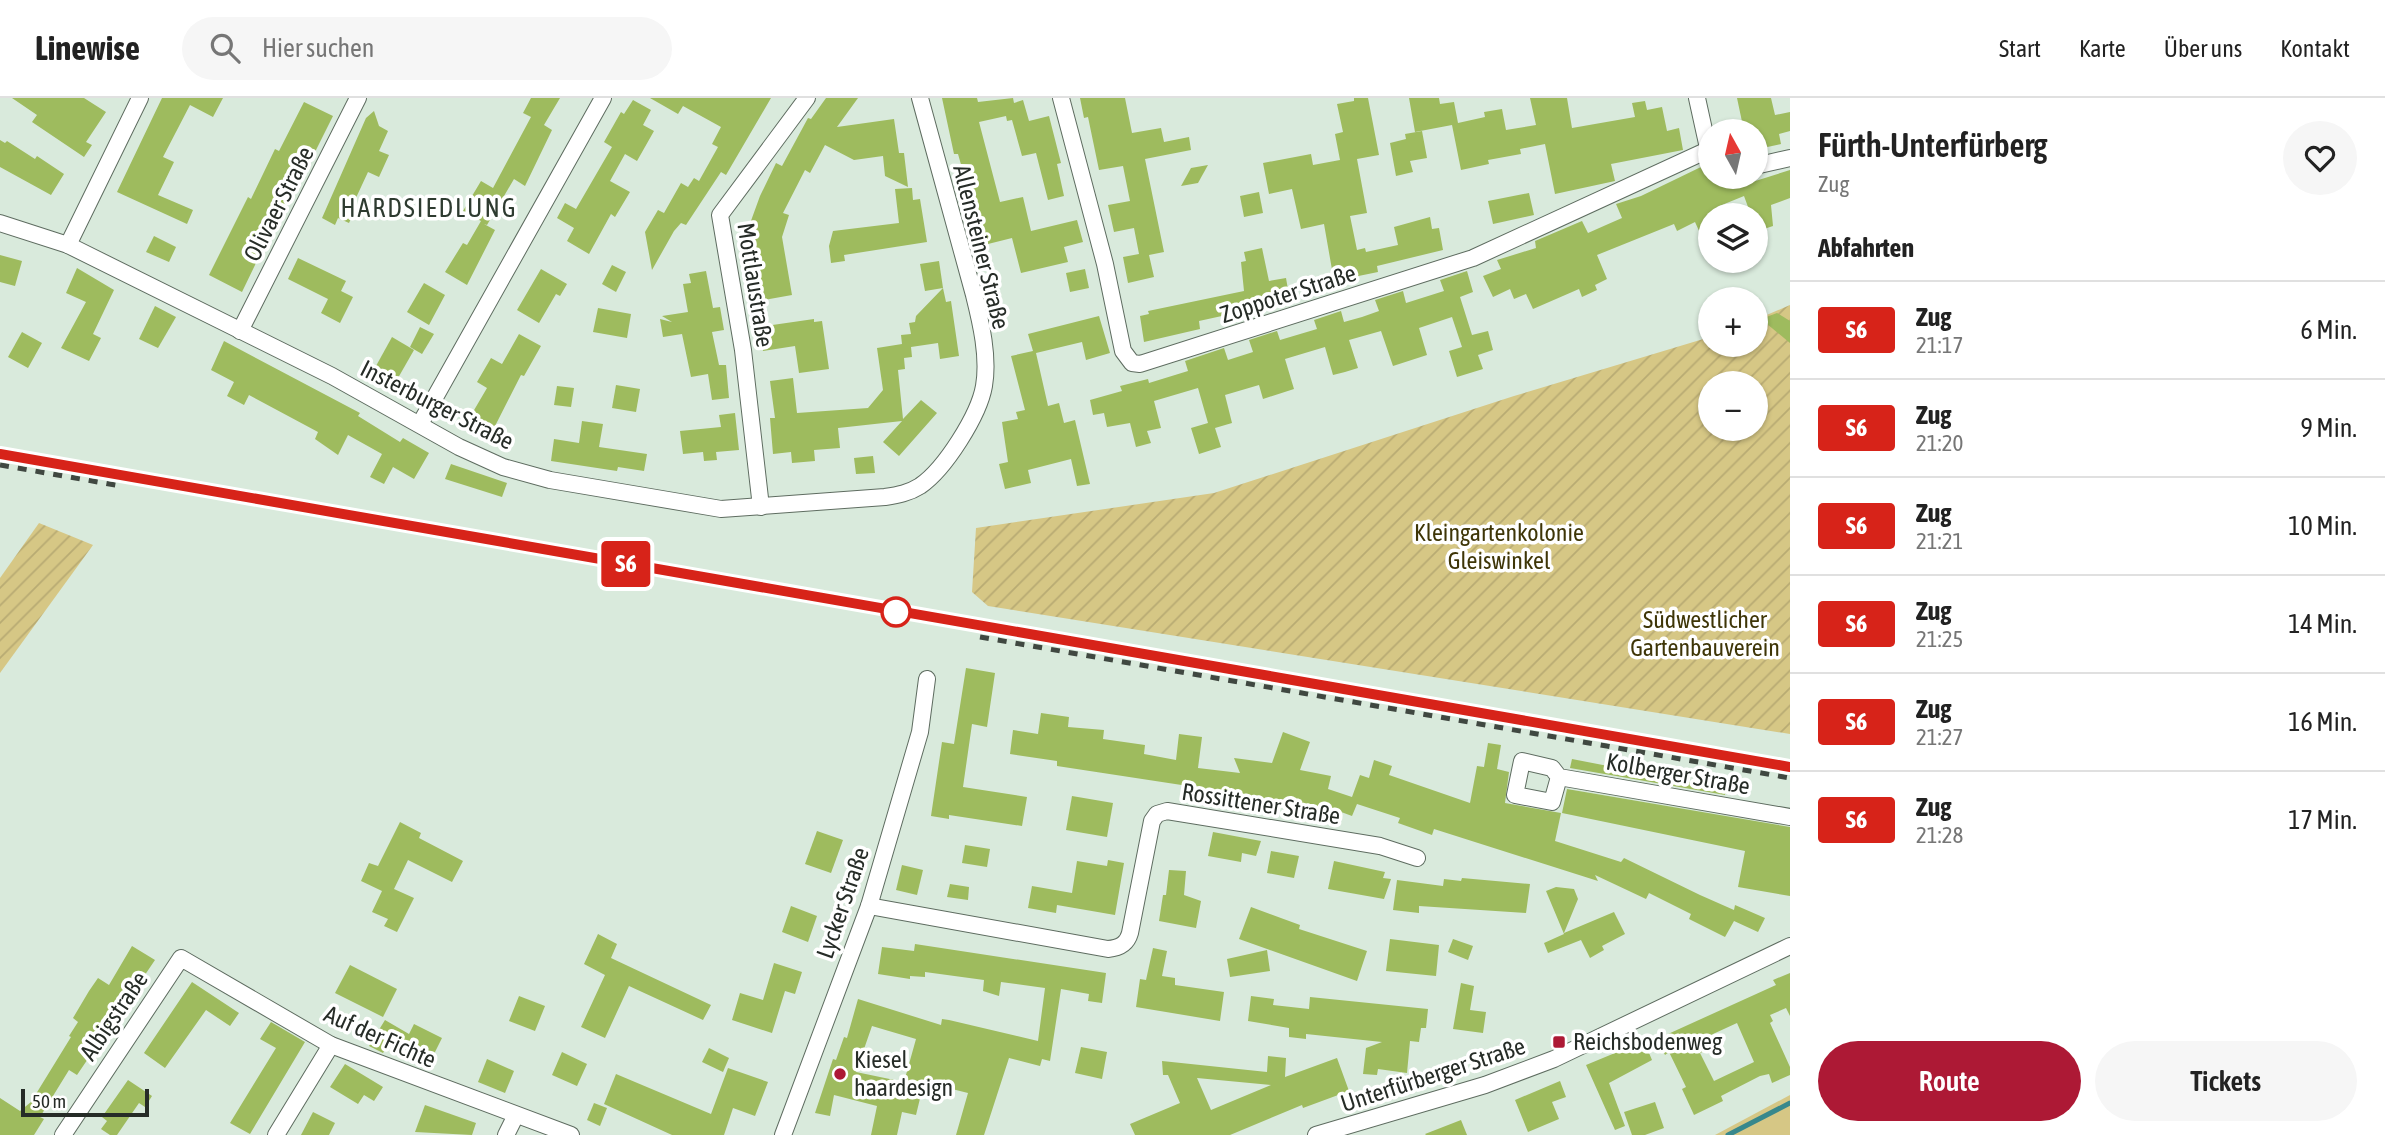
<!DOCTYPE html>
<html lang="de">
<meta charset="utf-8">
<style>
body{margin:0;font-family:"Asap Condensed",sans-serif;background:#f6f6f6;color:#222;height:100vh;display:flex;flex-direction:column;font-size:26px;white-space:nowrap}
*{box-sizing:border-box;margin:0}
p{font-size:23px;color:#767676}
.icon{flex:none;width:38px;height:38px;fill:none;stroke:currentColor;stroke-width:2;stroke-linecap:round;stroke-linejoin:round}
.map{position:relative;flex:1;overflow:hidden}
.side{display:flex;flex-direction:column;background:#fff;width:595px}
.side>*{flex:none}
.badge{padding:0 14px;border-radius:5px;font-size:24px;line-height:46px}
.needle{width:46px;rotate:352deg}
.tools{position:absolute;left:1698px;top:21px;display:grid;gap:14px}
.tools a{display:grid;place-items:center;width:70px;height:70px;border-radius:50%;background:#fff;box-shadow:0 2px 5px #0004;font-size:35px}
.scale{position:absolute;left:21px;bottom:18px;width:128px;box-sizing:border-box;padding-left:7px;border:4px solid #262c27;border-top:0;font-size:19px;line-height:24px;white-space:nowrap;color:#262c27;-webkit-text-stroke:5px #fff;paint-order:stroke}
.map>.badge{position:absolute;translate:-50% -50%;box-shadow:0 0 0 4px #fff}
h2{padding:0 28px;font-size:26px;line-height:63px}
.round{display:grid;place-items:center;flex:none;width:74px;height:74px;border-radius:37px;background:#f6f6f6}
.summary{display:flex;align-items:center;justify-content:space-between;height:119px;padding:0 28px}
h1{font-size:33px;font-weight:600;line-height:52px}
.action{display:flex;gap:14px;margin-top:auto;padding:14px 28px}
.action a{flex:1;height:80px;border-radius:42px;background:#ad1935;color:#fff;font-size:28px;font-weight:600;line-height:80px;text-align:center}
.action a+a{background:#f6f6f6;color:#222}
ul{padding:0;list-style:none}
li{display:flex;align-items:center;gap:21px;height:98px;padding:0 28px;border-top:2px solid #e0e0e0}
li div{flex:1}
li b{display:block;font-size:26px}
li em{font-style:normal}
li .badge{min-width:77px;font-weight:700;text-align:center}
header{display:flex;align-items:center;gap:42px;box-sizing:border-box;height:98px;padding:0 35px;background:#fff;border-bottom:2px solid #e0e0e0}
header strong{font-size:33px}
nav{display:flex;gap:38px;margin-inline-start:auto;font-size:24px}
.search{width:490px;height:63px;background:#f6f6f6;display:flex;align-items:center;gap:18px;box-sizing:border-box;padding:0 24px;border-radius:38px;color:#767676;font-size:26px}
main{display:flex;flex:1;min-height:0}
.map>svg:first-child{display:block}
.grass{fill:#d6c785}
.garden{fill:url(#garden-furrows);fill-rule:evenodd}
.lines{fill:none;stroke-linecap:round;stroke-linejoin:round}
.stream{stroke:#38888c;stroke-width:5}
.building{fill:#9ebb5e;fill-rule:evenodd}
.street-casing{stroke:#5e6c60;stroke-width:18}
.street{stroke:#fff;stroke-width:16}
.rail{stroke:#404841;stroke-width:5;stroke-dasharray:9 9;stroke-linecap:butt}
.line-casing{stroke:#fff;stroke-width:16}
.line{stroke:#d72319;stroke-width:10}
.stop-dot{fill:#fff;stroke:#d72319;stroke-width:3.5}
.poi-dot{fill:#ad1935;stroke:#fff;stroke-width:2.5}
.labels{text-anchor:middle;stroke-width:7;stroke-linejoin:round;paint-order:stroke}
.street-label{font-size:24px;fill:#262c27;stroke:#fff}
.park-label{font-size:24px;fill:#3e3507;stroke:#fff}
.poi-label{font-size:24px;fill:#262c27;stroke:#fff;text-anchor:start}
.neighbourhood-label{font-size:26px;letter-spacing:2px;fill:#2e3b30;stroke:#fff}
</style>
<header>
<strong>Linewise</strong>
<div class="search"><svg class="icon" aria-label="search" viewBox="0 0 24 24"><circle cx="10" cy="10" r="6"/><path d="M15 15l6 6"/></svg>Hier suchen</div>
<nav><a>Start</a><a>Karte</a><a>Über uns</a><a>Kontakt</a></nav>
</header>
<main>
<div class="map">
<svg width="1790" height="1037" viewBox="0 0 1790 1037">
<defs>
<pattern id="garden-furrows" width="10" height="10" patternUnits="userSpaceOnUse" patternTransform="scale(1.75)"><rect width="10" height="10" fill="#d6c785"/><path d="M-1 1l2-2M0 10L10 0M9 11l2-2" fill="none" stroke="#b8ab73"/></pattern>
</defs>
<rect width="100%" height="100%" fill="#d9eadc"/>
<path class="grass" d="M1790,997V1037H1715Z"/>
<g class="garden">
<path d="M1790,207V636L988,508L972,494L976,430L1214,395L1514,298L1710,239V247H1755V222ZM1710,285H1755V331H1710Z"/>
<path d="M39,425L93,447L0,575V480Z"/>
</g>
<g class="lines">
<path class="stream" d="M1728,1037L1790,1005"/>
</g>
<g class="building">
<path d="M12,0H84L106,14L86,44L92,47L84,59L32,24L37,17Z"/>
<path d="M162,0H223L213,19L190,7L163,59L174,64L158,97L193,112L187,126L117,94Z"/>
<path d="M531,0H560L544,27L552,32L525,88L514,81L487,127L484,126L495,132L467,187L445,174L463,145L467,147L481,123L463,113L481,83L493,90L531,19L523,15Z"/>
<path d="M650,0H771L726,77L721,74L686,127L681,125L674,133L652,172L645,134L658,112L664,115L681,85L688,89L694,80L699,83L718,49L712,46L721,29L683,8L678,16Z"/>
<path d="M826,0H858L837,29L894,21L899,55H904L908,89L885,78L883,58L854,62L825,47L810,75L805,72L783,115L789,117L782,139L792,197L764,202L761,181L751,182L744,142L760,98L776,65L782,68L808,20L811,21Z"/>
<path d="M942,0H977L978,4L1013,0L1014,5L1023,2L1029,23L1049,18L1061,65L1057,66L1064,98L1048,102L1036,55L1022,58L1012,22L1007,23L1006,18L979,24L1000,104L1023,99L1031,133L1077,122L1083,144L1064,149L1068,164L1021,175L1012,140L984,147L958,56H954Z"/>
<path d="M1080,0H1125L1132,35L1161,30L1164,44L1189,39L1191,52L1145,61L1164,154L1149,157L1154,179L1128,185L1123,159L1139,156L1134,130L1114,134L1108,107L1130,103L1123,68L1099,72L1088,19L1084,20Z"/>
<path d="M1354,0H1368L1379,57L1357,61L1367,115L1350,118L1357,152L1365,150L1366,154L1398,147L1394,129L1430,119L1432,131L1439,130L1443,152L1377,168L1378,174L1334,183L1324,126L1301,131L1292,91L1269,96L1263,65L1311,56L1313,67L1340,62L1335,36L1343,34L1337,6L1354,3Z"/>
<path d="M1409,0H1439L1440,6L1454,4L1458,25L1485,19L1484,14L1502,11L1506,32L1536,27L1530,0H1567L1572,30L1635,19L1632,5L1645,3L1647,12L1662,9L1667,33L1679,30L1683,52L1611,66L1615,83L1555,96L1545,46L1520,51L1521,56L1488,62L1489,66L1461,72L1452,27L1415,34Z"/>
<path d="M1737,0H1771L1775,17L1790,14V33L1779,36L1781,46L1763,50L1755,33H1744Z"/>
<path d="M633,2L651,12L643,27L654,33L637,63L625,56L610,83L630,94L615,119L611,116L589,156L567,143L574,130L557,120L565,105L576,111L612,49L604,44L621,14L624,16Z"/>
<path d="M304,4L333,18L313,58L309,55L242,194L209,177L248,99L251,101L275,51L279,53Z"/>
<path d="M374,13L379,28L388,33L379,53L389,57L379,79L368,74L355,102L357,107L349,125L338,120L335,127L322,120L366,20Z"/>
<path d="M1422,33L1427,60L1410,63L1413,74L1396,78L1390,45L1406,41L1405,36Z"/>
<path d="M0,42L5,45L7,43L35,61L37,58L64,76L51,97L0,69Z"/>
<path d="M1208,67L1198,85L1181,88L1191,70Z"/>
<path d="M1703,68H1709L1710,79H1747L1749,85L1790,72V100L1771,107L1773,128L1755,134V117H1751L1744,98L1717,109L1721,117H1710V157L1695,124L1677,133L1674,126L1597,157L1607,181L1595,187L1597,192L1582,199L1579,191L1533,211L1526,196L1514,201L1510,191L1493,199L1483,178L1501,171L1497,162L1536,150L1535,143L1582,123L1588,135L1606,127L1622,120L1616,106L1641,98Z"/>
<path d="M912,90L913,102L920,101L927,144L844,157L845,163L831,165L829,148L833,133L899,125L895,91Z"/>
<path d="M1259,94L1263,115L1244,119L1240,98Z"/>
<path d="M1529,95L1534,117L1493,126L1488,103Z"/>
<path d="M154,138L176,149L169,164L146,154Z"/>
<path d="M1262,150L1269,183L1286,180L1290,203L1199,223L1200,231L1144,244L1140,218L1149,216L1148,213L1244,193L1241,164L1246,163L1244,154Z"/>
<path d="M0,157L22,163L15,188L0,184Z"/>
<path d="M298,160L346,183L341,193L353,199L340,225L321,215L328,201L288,181Z"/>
<path d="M939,163L943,190L925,193L920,166Z"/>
<path d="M612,167L626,174L616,194L602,186Z"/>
<path d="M77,170L114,192L93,236L101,240L89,263L61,250L86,204L66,195Z"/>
<path d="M541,171L567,186L560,198L556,196L539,225L517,212Z"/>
<path d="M1085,171L1089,190L1070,194L1066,175Z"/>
<path d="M706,173L713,210L720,209L724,232L712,234L719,267H726L729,300L712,302L708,276L691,279L682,236L663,239L660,221L672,224L662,218L688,214L683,186L691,185L689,176Z"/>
<path d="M1467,173L1473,194L1460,199L1472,237L1488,233L1493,252L1478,257L1483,271L1457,279L1449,253L1462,249L1452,219L1419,230L1427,257L1393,268L1381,233L1349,242L1358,270L1345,274L1333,277L1325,249L1285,261L1294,291L1263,301L1259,287L1225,297L1232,325L1215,330L1221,349L1199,356L1191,330L1208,325L1198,290L1154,303L1161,330L1147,333L1151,345L1136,349L1130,325L1107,329L1104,315L1093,317L1090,302L1122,293L1120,288L1148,281L1149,285L1188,273L1185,263L1224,250L1228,262L1253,254L1249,242L1277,233L1280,242L1317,231L1314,222L1341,213L1344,224L1362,219L1379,213L1375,202L1403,193L1406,205L1444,193L1440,182Z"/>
<path d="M424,185L445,197L429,227L407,214Z"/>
<path d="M943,190L946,204L951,203L959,258L940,261L938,245L911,249L912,259L904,260L905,271L898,272L903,321L921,302L937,315L899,358L883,344L902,323L838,330L840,350L814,352L815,363L792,365L791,354L773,356L770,320H775L770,283L793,280L797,315L868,310L883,292L877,250L902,246L901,237L911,236L909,225L915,224L916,218Z"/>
<path d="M155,208L176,219L158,250L139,241Z"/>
<path d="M598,210L631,216L627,240L593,234Z"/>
<path d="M1777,215L1790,223V245L1761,221Z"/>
<path d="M1099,218L1110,255L1086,262L1082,244L1036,255L1048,308L1059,305L1064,325L1075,322L1090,386L1077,388L1071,361L1028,372L1031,385L1005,391L999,366L1008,364L1002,324L1018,321L1016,314L1025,312L1011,258L1033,253L1028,236Z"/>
<path d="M814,221V224L822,223L829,271L799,275L795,248L763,253L759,229Z"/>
<path d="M420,229L434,236L422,256L410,249Z"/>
<path d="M22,234L42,245L28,270L8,259Z"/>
<path d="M519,236L541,248L524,278L521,277L493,332L470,319L487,290L477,284L491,260L502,266Z"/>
<path d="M392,239L414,252L398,280L376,268Z"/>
<path d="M224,243L360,315L358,318L400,344L403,340L429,355L414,381L393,369L384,386L370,379L382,356L348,337L338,357L315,341L318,334L249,297L244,307L227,298L234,284L211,272Z"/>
<path d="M616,287L640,291L636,314L612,310Z"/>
<path d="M557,288L574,290L571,309L554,307Z"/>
<path d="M735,315L739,352L716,354L717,362L704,363L703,354L683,356L680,333L721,329L719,317Z"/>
<path d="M582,323L603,326L599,349L647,356L644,373L618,369L617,373L551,363L554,341L579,345Z"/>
<path d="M873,358L875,375L856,376L854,360Z"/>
<path d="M451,366L507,385L502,399L445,381Z"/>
<path d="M966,570L995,575L987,629L972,626L963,689L1027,699L1022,728L949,717V721L931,718L942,644L954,646Z"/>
<path d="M1041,615L1069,619L1068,629L1104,632L1103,641L1145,647L1144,656L1176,662L1179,636L1202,639L1198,670L1240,675L1234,660L1272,665L1283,634L1310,644L1300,672L1331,678L1328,691L1352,699L1360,677L1369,680L1374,662L1392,668L1389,677L1470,705L1477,668L1484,669L1488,645L1501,647L1497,671L1509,674L1505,705L1561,715L1555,743L1621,764L1624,760L1700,797L1734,812L1735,807L1765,820L1758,834L1734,823L1725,839L1689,821L1691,816L1649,795L1646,801L1595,777L1598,783L1434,731L1432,737L1398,725L1400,720L1357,706L1352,718L1325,708L1324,711L1265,700L1264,703L1233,699L1234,695L1057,668V663L1010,656L1013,632L1038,636Z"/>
<path d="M1572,661L1726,691L1725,697L1570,670Z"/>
<path d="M1567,691L1790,729V798L1738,789L1745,753L1562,715Z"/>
<path d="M1072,698L1113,705L1107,739L1066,732Z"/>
<path d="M400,724L421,735L419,740L463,763L452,784L408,762L394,791L414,800L397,834L384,828L388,821L372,814L382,793L361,783L369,765L378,768Z"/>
<path d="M817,733L843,742L831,775L805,766Z"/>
<path d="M1213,734L1261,743L1256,758L1242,755L1241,764L1208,758Z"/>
<path d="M965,747L990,751L987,769L962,765Z"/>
<path d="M1271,753L1299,758L1294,780L1267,775Z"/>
<path d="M1108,762L1124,765L1115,817L1057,807L1056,815L1028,810L1032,788L1072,795L1077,763L1107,768Z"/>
<path d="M1334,763L1385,774L1383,780L1391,781L1384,801L1328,791Z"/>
<path d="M902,767L923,772L917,797L896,792Z"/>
<path d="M1169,772L1186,773L1184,797L1201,803L1196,830L1159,823L1163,797H1166Z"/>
<path d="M1462,780L1530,786L1526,815L1419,808V815L1393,812L1397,782L1443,788L1444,781L1461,783Z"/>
<path d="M950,786L969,789L968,802L947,799Z"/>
<path d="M1556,789L1574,791L1578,801L1564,835L1614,814L1625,836L1602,848L1604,852L1590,860L1581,842L1548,855L1544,845L1564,836L1546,793Z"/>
<path d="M791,808L817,818L808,844L782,834Z"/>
<path d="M1251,809L1300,827L1299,831L1367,853L1357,883L1239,841Z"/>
<path d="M598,836L617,846L611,860L711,907L703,922L629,888L605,940L581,929L605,877L584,866Z"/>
<path d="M1390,841L1439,847L1436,878L1386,873Z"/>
<path d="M1453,841L1473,848L1468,862L1448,854Z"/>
<path d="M915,846L1106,875L1102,905L1088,903L1089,896L1061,891L1050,963L1042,961L1040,968L1009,960L984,1037H956L968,995L924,984L916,1017L902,1014L897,1037H871L877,1008L834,997L830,1018L815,1015L833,961L836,962L844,939L847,940L858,901L941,927L942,921L949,922L1038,943L1045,890L1001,884L999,898L983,893L984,882L925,874V879L910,878V881L878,876L882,849L914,853ZM872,928L916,941L904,984L856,974Z"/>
<path d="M132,848L155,862L77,977L69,972L40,1019L44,1021L34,1037H0V1000L20,1013L31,1004L71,939L69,938L78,924L73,920L89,893L98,880L109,887Z"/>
<path d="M1153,850L1167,853L1162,878L1175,880V887L1224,894L1220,923L1136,909L1140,881L1146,882Z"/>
<path d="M1267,852L1270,873L1230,879L1227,861Z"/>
<path d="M774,865L802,874L795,896L785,893L772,935L732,922L740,895L763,902Z"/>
<path d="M350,867L397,891L383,919L335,895Z"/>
<path d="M1790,875V918L1786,910L1770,917L1773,923L1770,925L1790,969V977L1772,985L1769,976L1760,978L1721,998L1723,1003L1694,1017L1682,991L1686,989L1669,954L1665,957L1657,941L1776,887L1773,882ZM1737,925L1754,964L1714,983L1700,955L1705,953L1700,942Z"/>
<path d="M192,884L239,915L230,928L206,912L165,970L144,955Z"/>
<path d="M1461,885L1474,888L1470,912L1486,914L1483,935L1453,931Z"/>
<path d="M519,898L545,908L535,933L509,923Z"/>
<path d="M1251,898L1274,901L1273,907L1309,911L1310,899L1428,911L1426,930H1421L1419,944L1410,943L1407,975L1378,971L1377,977L1363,976L1366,950L1382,944L1306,936V941L1289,939V930L1248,923Z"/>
<path d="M385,922L409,936L414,926L442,940L430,964L390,944L383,955L369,948Z"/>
<path d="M271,924L305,944L250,1036L230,1025L276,950L260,941Z"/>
<path d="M1644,943L1652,962L1609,985L1625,1028L1615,1032L1586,967Z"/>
<path d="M1081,949L1107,954L1102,981L1075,975Z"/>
<path d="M709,950L729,960L723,974L702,964Z"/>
<path d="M562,954L587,966L577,988L552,977Z"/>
<path d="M1268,958L1286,960L1285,979L1337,960L1349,993L1303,1010L1302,1007L1230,1037H1135L1130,1026L1180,1005L1168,977H1163L1162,963L1267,974ZM1197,980L1271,987L1211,1012Z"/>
<path d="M487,961L514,973L505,995L478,984Z"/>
<path d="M345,966L383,989L374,1003L364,997L358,1006L330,989Z"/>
<path d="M728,970L768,984L755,1018L733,1010L724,1037H672L604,1006L616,976L711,1016Z"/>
<path d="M128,982L152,998L145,1009L139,1005L117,1037H110L101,1031L107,1023L102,1019Z"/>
<path d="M1560,983L1566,999L1552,1004L1559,1021L1528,1034L1515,1002Z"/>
<path d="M1655,1004L1664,1030L1645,1037H1632L1624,1014Z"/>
<path d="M594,1005L607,1010L600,1028L587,1022Z"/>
<path d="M425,1007L476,1025L472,1037L415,1034Z"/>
<path d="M313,1014L335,1025L329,1037H301Z"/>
<path d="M1461,1022L1467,1037H1426L1425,1036Z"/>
</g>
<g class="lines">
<g class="street-casing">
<g id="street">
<path d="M1061,0L1105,166L1123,253L1132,265L1140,266L1473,160L1710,51"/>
<path d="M1697,0L1708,50"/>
<path d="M1755,68L1790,60"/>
<path d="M0,125L68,147L332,278L459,349L503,369L550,382L721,411L885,399C898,397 909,395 920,388C945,371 979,317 984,288C989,259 981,225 974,197L920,0"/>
<path d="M68,147L140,0"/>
<path d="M240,233L358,0"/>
<path d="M420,326L603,0"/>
<path d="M761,409L743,252L720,117L807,0"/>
<path d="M1559,679L1552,704L1515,697L1522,663L1552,670L1559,679L1790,719"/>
<path d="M869,808L1108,851C1120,850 1127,846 1130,835L1152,723L1157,716L1167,713L1380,748L1417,760"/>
<path d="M63,1037L181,860L331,947L571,1037"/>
<path d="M276,1037L331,947"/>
<path d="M506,1037L515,1019"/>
<path d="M783,1037L869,808L920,634L927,581"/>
<path d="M1316,1037L1485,987L1554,961L1790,848"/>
</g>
</g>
<use href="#street" class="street"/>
<g class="rail">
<path d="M0,356L1790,669"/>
<path d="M0,367L121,388"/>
<path d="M980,539L1790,680"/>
</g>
</g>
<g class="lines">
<g class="line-casing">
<path id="line" d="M0,356L1790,669"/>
</g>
<use href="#line" class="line"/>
</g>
<circle class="stop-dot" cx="896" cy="514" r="14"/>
<g class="poi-dot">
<rect x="1552" y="937" width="14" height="14" rx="3.5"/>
<circle cx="840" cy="976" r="7"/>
</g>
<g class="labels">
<g class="street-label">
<text transform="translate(279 106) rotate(-63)" y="8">Olivaer Straße</text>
<text transform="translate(981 149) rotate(76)" y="8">Allensteiner Straße</text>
<text transform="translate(755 187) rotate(81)" y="8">Mottlaustraße</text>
<text transform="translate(1288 196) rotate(-18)" y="8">Zoppoter Straße</text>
<text transform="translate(437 307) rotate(27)" y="8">Insterburger Straße</text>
<text transform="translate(1678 676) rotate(10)" y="8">Kolberger Straße</text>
<text transform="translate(1261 706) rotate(9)" y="8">Rossittener Straße</text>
<text transform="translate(843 805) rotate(-71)" y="8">Lycker Straße</text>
<text transform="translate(114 918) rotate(-56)" y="8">Albigstraße</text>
<text transform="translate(380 939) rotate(24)" y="8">Auf der Fichte</text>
<text transform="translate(1433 977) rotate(-18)" y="8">Unterfürberger Straße</text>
</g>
<g class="park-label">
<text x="1499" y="443">Kleingartenkolonie<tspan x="1499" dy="28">Gleiswinkel</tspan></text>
<text x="1705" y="530">Südwestlicher<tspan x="1705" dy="28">Gartenbauverein</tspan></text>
</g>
<g class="poi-label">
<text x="1573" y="952">Reichsbodenweg</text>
<text x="854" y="970">Kiesel<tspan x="854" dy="28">haardesign</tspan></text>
</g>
<g class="neighbourhood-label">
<text x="429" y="119">HARDSIEDLUNG</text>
</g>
</g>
</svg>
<div class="tools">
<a><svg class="needle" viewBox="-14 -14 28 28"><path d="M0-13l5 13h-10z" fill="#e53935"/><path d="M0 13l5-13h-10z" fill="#767676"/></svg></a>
<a><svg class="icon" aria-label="layers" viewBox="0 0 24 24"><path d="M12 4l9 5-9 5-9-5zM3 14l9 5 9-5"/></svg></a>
<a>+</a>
<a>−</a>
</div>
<div class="scale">50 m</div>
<b class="badge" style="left:626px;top:466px;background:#d72319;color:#fff">S6</b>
</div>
<section class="side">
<div class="summary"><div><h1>Fürth-Unterfürberg</h1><p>Zug</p></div><a class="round"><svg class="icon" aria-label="heart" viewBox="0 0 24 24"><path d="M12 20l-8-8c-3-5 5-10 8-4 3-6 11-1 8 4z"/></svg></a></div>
<h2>Abfahrten</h2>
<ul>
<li><span class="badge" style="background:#d72319;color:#fff">S6</span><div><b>Zug</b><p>21:17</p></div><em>6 Min.</em></li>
<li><span class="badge" style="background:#d72319;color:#fff">S6</span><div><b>Zug</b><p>21:20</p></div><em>9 Min.</em></li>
<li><span class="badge" style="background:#d72319;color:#fff">S6</span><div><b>Zug</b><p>21:21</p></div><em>10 Min.</em></li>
<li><span class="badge" style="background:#d72319;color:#fff">S6</span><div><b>Zug</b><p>21:25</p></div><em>14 Min.</em></li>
<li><span class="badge" style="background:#d72319;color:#fff">S6</span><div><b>Zug</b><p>21:27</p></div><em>16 Min.</em></li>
<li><span class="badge" style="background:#d72319;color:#fff">S6</span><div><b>Zug</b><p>21:28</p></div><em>17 Min.</em></li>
</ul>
<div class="action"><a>Route</a><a>Tickets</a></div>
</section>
</main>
